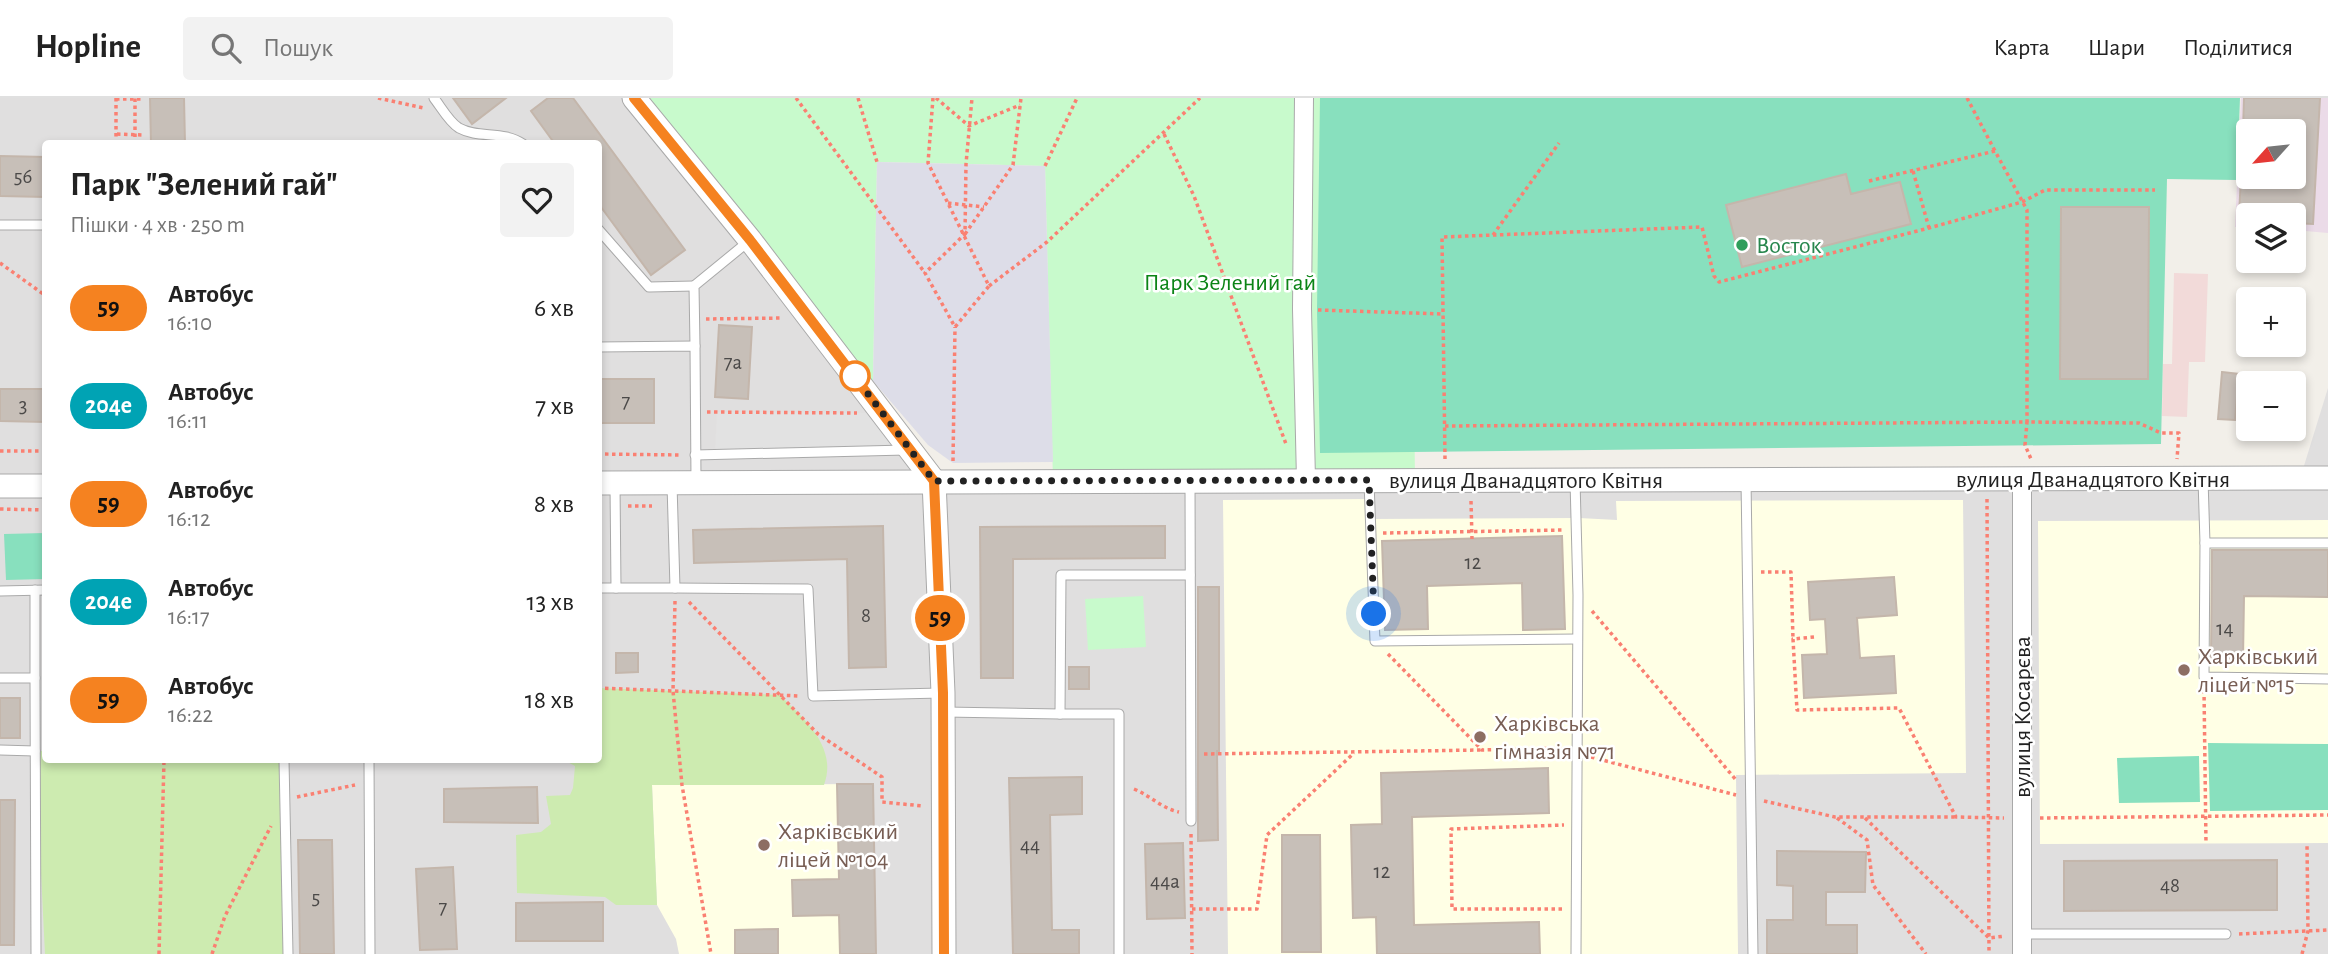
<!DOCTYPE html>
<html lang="uk">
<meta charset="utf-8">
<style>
body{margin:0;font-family:"Alegreya Sans",sans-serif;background:#f2f2f2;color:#222;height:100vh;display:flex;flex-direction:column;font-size:26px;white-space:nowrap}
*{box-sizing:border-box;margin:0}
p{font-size:23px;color:#767676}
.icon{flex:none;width:38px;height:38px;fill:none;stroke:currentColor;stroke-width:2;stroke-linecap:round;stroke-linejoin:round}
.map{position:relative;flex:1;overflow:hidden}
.drawer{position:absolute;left:42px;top:42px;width:560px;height:623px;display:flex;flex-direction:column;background:#fff;border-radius:7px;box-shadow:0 4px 10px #0003}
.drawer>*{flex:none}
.badge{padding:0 14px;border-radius:23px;font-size:24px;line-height:46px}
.needle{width:46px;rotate:243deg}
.fabs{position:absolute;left:2236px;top:21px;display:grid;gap:14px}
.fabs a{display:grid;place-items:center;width:70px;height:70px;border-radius:7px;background:#fff;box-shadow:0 4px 10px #0003;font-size:35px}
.you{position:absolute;width:35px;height:35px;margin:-18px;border:5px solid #fff;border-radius:50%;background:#1a73e8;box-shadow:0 0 0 10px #1a73e833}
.map>.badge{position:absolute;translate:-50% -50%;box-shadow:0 0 0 4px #fff}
.round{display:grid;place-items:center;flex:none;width:74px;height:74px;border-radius:7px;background:#f2f2f2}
.headline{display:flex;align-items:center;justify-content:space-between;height:119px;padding:0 28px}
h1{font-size:33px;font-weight:700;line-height:52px}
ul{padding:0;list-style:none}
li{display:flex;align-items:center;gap:21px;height:98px;padding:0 28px}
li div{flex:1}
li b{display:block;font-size:26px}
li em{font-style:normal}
li .badge{min-width:77px;font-weight:700;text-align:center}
header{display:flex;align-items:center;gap:42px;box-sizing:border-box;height:98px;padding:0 35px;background:#fff;border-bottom:2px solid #e0e0e0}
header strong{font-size:33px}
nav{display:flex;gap:38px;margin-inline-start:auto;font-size:24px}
.search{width:490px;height:63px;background:#f2f2f2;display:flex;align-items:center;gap:18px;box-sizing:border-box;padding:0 24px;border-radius:7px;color:#767676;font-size:26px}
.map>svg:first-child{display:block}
.residential{fill:#e0dfdf;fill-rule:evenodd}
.commercial{fill:#f2dad9}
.industrial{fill:#ebdbe8;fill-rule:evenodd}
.education{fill:#ffffe5}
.grass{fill:#cdebb0}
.park{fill:#c8facc}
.pitch{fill:#88e0be}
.parking{fill:#e2e2e2}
.plaza{fill:#dddde8}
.building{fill:#c7bfb8;stroke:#c4b6ab;stroke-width:2}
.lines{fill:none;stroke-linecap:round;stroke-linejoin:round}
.service-casing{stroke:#a9a9a9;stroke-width:11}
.minor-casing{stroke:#a9a9a9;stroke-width:20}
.tertiary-casing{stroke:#a9a9a9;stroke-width:25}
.path{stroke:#fa8072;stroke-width:3.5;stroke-dasharray:3.5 3.5;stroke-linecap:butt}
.service{stroke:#fff;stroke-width:9}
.minor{stroke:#fff;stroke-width:18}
.tertiary{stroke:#fff;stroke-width:23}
.line-casing{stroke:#fff;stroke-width:16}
.line{stroke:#f58220;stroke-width:10}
.walk{stroke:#222;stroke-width:7;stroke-dasharray:0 12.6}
.leisure-dot{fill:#2e9e5b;stroke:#fff;stroke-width:2.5}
.stop-dot{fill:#fff;stroke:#f58220;stroke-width:3.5}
.education-dot{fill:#8d6e63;stroke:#fff;stroke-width:2.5}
.labels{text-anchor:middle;stroke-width:5;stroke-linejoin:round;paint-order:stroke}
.number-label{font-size:21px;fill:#4b4948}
.leisure-label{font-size:24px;fill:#27864d;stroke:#fff;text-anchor:start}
.park-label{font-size:24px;fill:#0c8416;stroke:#fff}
.street-label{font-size:24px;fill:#222;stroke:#fff}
.education-label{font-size:24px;fill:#785e54;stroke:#fff;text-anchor:start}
</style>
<header>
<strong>Hopline</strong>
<div class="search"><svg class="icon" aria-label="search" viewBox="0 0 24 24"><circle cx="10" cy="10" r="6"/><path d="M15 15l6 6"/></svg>Пошук</div>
<nav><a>Карта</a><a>Шари</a><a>Поділитися</a></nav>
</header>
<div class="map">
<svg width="2328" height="856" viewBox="0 0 2328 856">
<rect width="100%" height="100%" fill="#f2efe9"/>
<path class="residential" d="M0,0H634L935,383L2303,371L2328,290V856H0ZM46,46H598V662H46Z"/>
<path class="commercial" d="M2174,175L2208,176L2205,264H2189L2187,319L2162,318L2163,266H2172Z"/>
<path class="industrial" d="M2241,0H2328V135L2294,132V117H2249V129H2235ZM2249,33H2294V79H2249Z"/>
<g class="education">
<path d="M1369,401V421L1579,420L1617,422L1616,403L1963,402L1966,675L1736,677L1738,856H1228L1223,402Z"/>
<path d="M2328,422V745L2040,746L2038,423Z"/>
<path d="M873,686L876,856H679L676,841L657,807L652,687Z"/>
</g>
<g class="grass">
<path d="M599,590L780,597C804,621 838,649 824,687H652L657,807H616L605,799L517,795L516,737L541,734L551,726L546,698L570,697L573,690L575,668L564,662H598Z"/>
<path d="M35,653H45L46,662H284L288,856H45Z"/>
</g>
<g class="park">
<path d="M644,0H1411L1415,384L1053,383L1045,68L877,64L873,283Z"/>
<path d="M1143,498L1146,549L1088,552L1085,501Z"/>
</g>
<g class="pitch">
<path d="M1320,0H2240L2237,82L2167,81L2161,346L1320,355L1317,212Z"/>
<path d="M45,435V481L6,482L4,436Z"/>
<path d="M2208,645L2328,646V712L2210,713Z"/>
<path d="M2199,658L2200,704L2119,705L2117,660Z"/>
</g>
<path class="parking" d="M717,314L870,315L898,352L715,356Z"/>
<path class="plaza" d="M877,64L1045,68L1053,364L953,365L928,347L873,283Z"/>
<g class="building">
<path d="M150,0H184L185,46H151Z"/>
<path d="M453,0H506L472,26Z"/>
<path d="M548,0H573L685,152L651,177L598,105V46H555L531,13Z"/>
<path d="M2244,0H2320L2313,126L2294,125V117H2239L2241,79H2294V33H2243Z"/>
<path d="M0,58L46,59V99L0,98Z"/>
<path d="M1846,76L1851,96L1900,84L1911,126L1742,169L1726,107Z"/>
<path d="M2061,109H2149L2148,281H2060Z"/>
<path d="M719,227L752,229L748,301L715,299Z"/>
<path d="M2222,274L2239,276L2235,322L2218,321Z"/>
<rect x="598" y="281" width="56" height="44"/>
<path d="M0,291H46V324L0,323Z"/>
<path d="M883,428L886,569L849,570L847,461L694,465L693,432Z"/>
<path d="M1165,428V460L1013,461V580H981L980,429Z"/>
<path d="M1562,438L1565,531L1523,532L1522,485L1427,488L1428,531L1385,532L1382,443Z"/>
<path d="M2212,452H2328V499L2244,498L2243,561L2211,560Z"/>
<path d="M1894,479L1897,517L1857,520L1860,560L1894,558L1896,595L1804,600L1802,557L1827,556L1825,521L1810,522L1808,484Z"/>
<path d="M1198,489H1219V653H1217L1218,742L1198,743Z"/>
<path d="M616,555H638V574L616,575Z"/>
<rect x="1069" y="569" width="20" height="22"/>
<rect x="0" y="600" width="20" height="40"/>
<path d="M1548,670L1549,715L1412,719L1414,827L1539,824L1540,856H1377L1376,819L1353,820L1351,727L1382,726L1381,675Z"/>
<path d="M1082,679V716L1050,717L1052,832H1079V856H1013L1009,680Z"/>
<path d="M837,686H873L876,856H840L839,817L793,818L792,782L839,781Z"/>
<path d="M537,689L538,725L444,724V691Z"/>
<path d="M0,702H15L14,847H0Z"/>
<path d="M1282,737H1320L1321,854H1282Z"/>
<path d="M298,742H332L334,856H300Z"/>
<path d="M1183,745L1185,820L1147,821L1145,746Z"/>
<path d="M1777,753L1866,754L1865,794H1826V827H1857V856H1767V822H1793V788L1777,787Z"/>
<path d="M2277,762V812L2064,813V763Z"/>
<path d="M453,769L457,851L420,852L416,771Z"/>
<path d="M603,804V843H516V805Z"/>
<path d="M778,831V856H735V832Z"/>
</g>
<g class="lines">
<g class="service-casing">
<g id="service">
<path d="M434,0C441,9 449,24 459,30C479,41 503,32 523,46"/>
<path d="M0,127H46"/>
<path d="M598,131L649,189L694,188"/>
<path d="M695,248L694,188L749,143"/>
<path d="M598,249L695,248L696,382"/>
<path d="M695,357L906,352"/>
<path d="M2203,381L2205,445"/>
<path d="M1575,382L1578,497L1576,856"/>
<path d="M1746,382L1753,856"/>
<path d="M1190,384L1191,723"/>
<path d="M1369,384L1375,543L1577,541"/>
<path d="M2328,445H2205L2204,579L2328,581"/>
<path d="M598,490H616L615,386"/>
<path d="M616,490H675L672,386"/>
<path d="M675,490L808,491L813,598L941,595"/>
<path d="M0,493L46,492"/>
<path d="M0,580H35L36,856"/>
<path d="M35,580V492"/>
<path d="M945,614L1060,616L1061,477H1190"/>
<path d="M1060,616H1119V856"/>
<path d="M0,652L35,653"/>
<path d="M284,662L288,856"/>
<path d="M369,662L370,856"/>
<path d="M2022,836H2226"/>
</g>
</g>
<g class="minor-casing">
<g id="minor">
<path d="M1304,0L1302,211L1306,382"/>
<path d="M2022,856V381"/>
</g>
</g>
<g class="tertiary-casing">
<g id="tertiary">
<path d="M634,0L750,142L934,383L943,595L944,856"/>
<path d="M598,385L2328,380"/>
<path d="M0,388H46"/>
</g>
</g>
<g class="path">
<path d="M116,0V46"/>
<path d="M378,0L424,10"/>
<path d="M796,0L925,175"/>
<path d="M858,0L877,64"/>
<path d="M933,0L928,65L989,188L955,229L925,175L965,136L966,66L972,0"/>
<path d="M936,0L969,28L1020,7"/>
<path d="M1967,0L1995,53"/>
<path d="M116,1H143"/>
<path d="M117,36L142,37"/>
<path d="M1164,36L1194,98L1286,346"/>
<path d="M135,46V0"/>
<path d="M1045,68L1077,0"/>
<path d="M1913,73L1929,130"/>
<path d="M1869,83L1995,53L2027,112V324L2139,325L2161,335H2179L2177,361"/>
<path d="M948,105L984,109"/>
<path d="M965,136L1013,67L1021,0"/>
<path d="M1493,137L1559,45"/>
<path d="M0,165L46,198"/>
<path d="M989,188L1047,144L1200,0"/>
<path d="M1318,212L1444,216"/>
<path d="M706,221L783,220"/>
<path d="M707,314L857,315"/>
<path d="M1445,328L2027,324L2025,347L2031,361"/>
<path d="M0,353H46"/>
<path d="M598,356L682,357"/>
<path d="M1445,361L1442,139L1702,129L1714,178L1719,184L1929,130L2022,104L2045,92H2155"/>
<path d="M953,363L955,229"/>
<path d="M1987,401L1989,856"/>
<path d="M1471,403L1472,441"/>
<path d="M628,408H652"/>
<path d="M0,411L46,412"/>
<path d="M1383,435L1564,432"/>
<path d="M1761,474H1791L1793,541"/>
<path d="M675,503L673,593L682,687L711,856"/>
<path d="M689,504L818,636L882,679V704L923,708"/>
<path d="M1592,513L1737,683"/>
<path d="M1814,539L1793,541L1797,612L1899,610L1956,719L2004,720"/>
<path d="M1388,556L1482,652L1564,650"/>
<path d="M598,590L800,598"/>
<path d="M2204,592L2206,746"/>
<path d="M1204,656L1482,652"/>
<path d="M1591,659L1736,697"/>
<path d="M1134,691C1151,698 1161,710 1179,714"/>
<path d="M297,699L355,687"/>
<path d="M1764,703L1835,719H1956"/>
<path d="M1837,720L1867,742L1873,787L1926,856"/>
<path d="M1865,720L1989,840L2005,838"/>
<path d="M2040,720L2328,717"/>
<path d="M1191,736L1192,856"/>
<path d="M1192,811H1257L1267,737L1354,655"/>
<path d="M1562,811H1452L1451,731L1564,727"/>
<path d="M2239,836L2328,832"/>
<path d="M159,856L164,662"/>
<path d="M212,856L225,818L271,728"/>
<path d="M2302,856L2308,833L2307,745"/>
</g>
<use href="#service" class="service"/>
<use href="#minor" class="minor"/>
<use href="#tertiary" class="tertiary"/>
</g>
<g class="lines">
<g class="line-casing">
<path id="line" d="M634,0L750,142L934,383L943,595L944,856"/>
</g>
<use href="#line" class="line"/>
<path class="walk" d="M855,278L850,272L934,383L1369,382L1374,516"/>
</g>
<circle class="leisure-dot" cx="1742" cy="147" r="7"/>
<circle class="stop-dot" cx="855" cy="278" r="14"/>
<g class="education-dot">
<circle cx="2184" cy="572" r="7"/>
<circle cx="1480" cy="639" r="7"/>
<circle cx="764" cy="747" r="7"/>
</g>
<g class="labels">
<g class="number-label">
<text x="23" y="85">56</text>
<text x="733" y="271">7а</text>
<text x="626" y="310">7</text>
<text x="23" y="314">3</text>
<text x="1473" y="471">12</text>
<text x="866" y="524">8</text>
<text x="2225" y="537">14</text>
<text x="1030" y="754">44</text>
<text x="1382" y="780">12</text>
<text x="1165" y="790">44а</text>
<text x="2170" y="794">48</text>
<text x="316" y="806">5</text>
<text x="443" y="816">7</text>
</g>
<g class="leisure-label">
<text x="1756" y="155">Восток</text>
</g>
<g class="park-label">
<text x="1230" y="192">Парк Зелений гай</text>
</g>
<g class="street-label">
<text x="2093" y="389">вулиця Дванадцятого Квітня</text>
<text x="1526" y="390">вулиця Дванадцятого Квітня</text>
<text transform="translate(2022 619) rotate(-90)" y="8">вулиця Косарєва</text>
</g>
<g class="education-label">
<text x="2198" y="566">Харківський<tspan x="2198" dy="28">ліцей №15</tspan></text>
<text x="1494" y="633">Харківська<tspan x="1494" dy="28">гімназія №71</tspan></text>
<text x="778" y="741">Харківський<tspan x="778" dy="28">ліцей №104</tspan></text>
</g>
</g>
</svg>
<div class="fabs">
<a><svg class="needle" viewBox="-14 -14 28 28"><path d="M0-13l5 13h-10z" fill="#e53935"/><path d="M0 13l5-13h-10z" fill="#767676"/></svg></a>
<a><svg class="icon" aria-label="layers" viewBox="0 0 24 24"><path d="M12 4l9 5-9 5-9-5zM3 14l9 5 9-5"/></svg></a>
<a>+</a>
<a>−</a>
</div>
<div class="you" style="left:1374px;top:516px"></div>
<b class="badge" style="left:940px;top:520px;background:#f58220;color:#111">59</b>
<section class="drawer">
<div class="headline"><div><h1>Парк &quot;Зелений гай&quot;</h1><p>Пішки · 4 хв · 250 m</p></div><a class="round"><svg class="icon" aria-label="heart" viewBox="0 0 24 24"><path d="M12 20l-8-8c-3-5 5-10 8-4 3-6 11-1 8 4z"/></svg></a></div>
<ul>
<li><span class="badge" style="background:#f58220;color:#111">59</span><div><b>Автобус</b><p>16:10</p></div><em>6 хв</em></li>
<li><span class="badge" style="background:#00a3b4;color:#fff">204е</span><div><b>Автобус</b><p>16:11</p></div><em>7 хв</em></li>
<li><span class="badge" style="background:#f58220;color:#111">59</span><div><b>Автобус</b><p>16:12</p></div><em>8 хв</em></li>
<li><span class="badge" style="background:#00a3b4;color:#fff">204е</span><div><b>Автобус</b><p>16:17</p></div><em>13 хв</em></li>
<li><span class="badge" style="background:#f58220;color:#111">59</span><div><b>Автобус</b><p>16:22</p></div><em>18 хв</em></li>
</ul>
</section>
</div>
